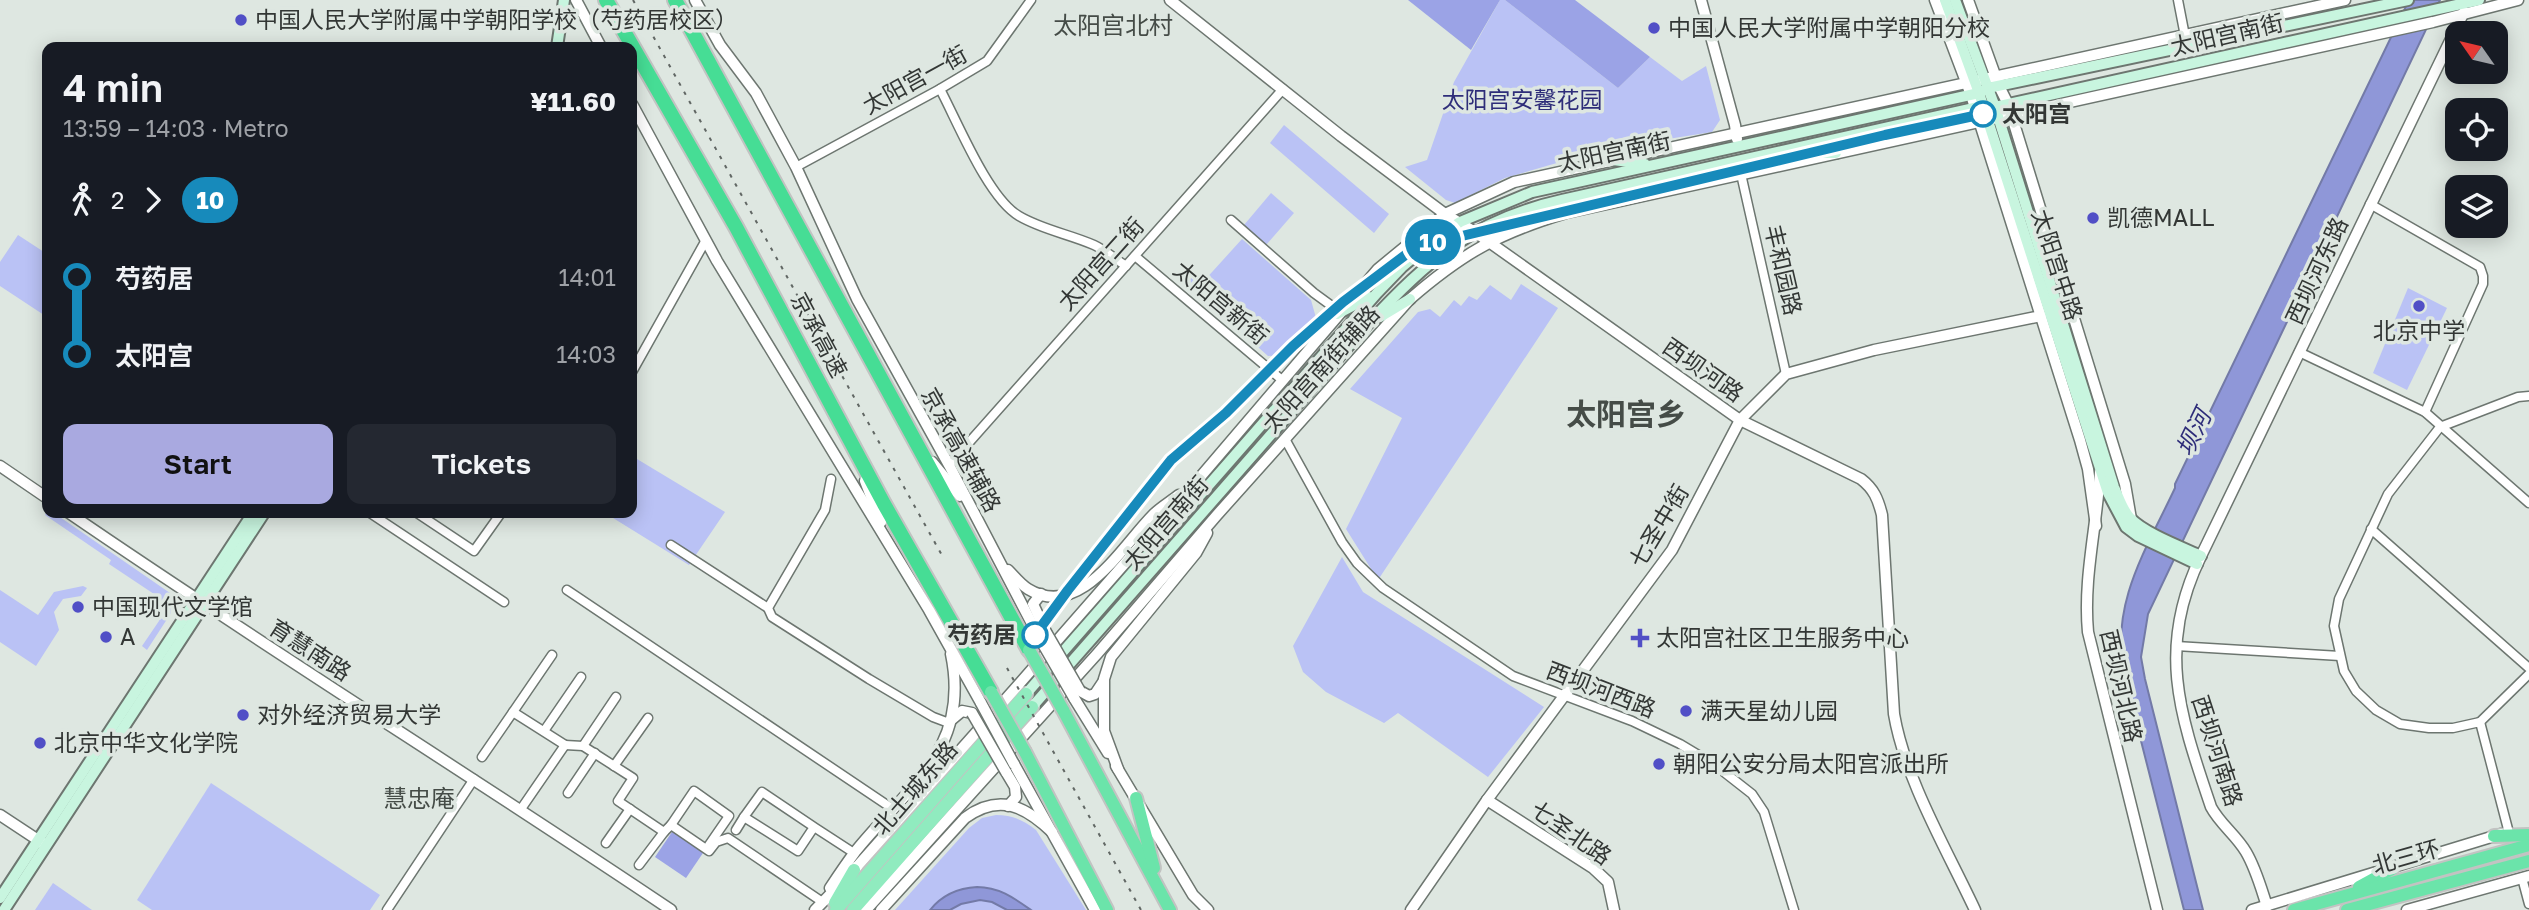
<!DOCTYPE html>
<meta charset="utf-8">
<style>
body{margin:0;font-family:"Golos Text","Noto Sans SC",sans-serif;background:#242831;color:#f1f3f6;height:100vh;display:flex;flex-direction:column;font-size:26px;white-space:nowrap}
*{box-sizing:border-box;margin:0}
p{font-size:23px;color:#9ea1a6}
.icon{flex:none;width:38px;height:38px;fill:none;stroke:currentColor;stroke-width:2;stroke-linecap:round;stroke-linejoin:round}
.map{position:relative;flex:1;overflow:hidden}
.details{position:absolute;left:42px;top:42px;width:595px;height:476px;display:flex;flex-direction:column;background:#171b24;border-radius:14px;box-shadow:0 4px 18px #0003}
.details>*{flex:none}
.badge{padding:0 14px;border-radius:23px;font-size:24px;line-height:46px}
.needle{width:46px;rotate:304deg}
.tools{position:absolute;left:2445px;top:21px;display:grid;gap:14px}
.tools a{display:grid;place-items:center;width:63px;height:63px;border-radius:14px;background:#171b24;box-shadow:0 4px 18px #0003;font-size:35px}
.map>.badge{position:absolute;translate:-50% -50%;box-shadow:0 0 0 4px #fff}
.legs{display:flex;align-items:center;gap:10px;height:77px;padding:0 21px;font-size:23px}
.legs p{margin-inline-start:auto}
.overview{display:flex;align-items:center;justify-content:space-between;height:119px;padding:0 21px}
h1{font-size:38px;font-weight:600;line-height:52px}
.primary-button{display:flex;gap:14px;margin-top:auto;padding:14px 21px}
.primary-button a{flex:1;height:80px;border-radius:14px;background:#a9a9e0;color:#111;font-size:28px;font-weight:600;line-height:80px;text-align:center}
.primary-button a+a{background:#242831;color:#f1f3f6}
ul{padding:0 21px;list-style:none}
li{display:flex;align-items:center;gap:24px;height:77px;font-size:26px}
li i{display:grid;place-items:center;width:10px;height:100%;margin:0 9px;background:currentColor}
li i::after{content:'';width:18px;height:18px;margin:-9px;border:5px solid;border-radius:50%;background:#171b24}
li p{margin-inline-start:auto}
li:first-child i{background:linear-gradient(#0000 50%,currentColor 0)}
li:last-child i{background:linear-gradient(currentColor 50%,#0000 0)}
.map>svg:first-child{display:block}
.green{fill:#bac2f5}
.forest{fill:#9ba3e6}
.water{fill:#8f97d8;stroke:#737aa7;stroke-width:2}
.lines{fill:none;stroke-linecap:round;stroke-linejoin:round}
.minor-casing{stroke:#6d7670;stroke-width:11}
.tertiary-casing{stroke:#6d7670;stroke-width:13}
.secondary-casing{stroke:#6d7670;stroke-width:14}
.primary-casing{stroke:#c2c3c2;stroke-width:16}
.trunk-casing{stroke:#c2c3c2;stroke-width:16}
.motorway-casing{stroke:#c2c3c2;stroke-width:18}
.minor{stroke:#fff;stroke-width:8}
.tertiary{stroke:#fff;stroke-width:10}
.secondary{stroke:#c8f5df;stroke-width:10}
.primary{stroke:#90ebbf;stroke-width:12}
.trunk{stroke:#6be4aa;stroke-width:12}
.motorway{stroke:#46dd95;stroke-width:14}
.rail{stroke:#616764;stroke-width:2;stroke-dasharray:3.5 7;stroke-linecap:butt}
.tertiary-bridge-casing{stroke:#6d7670;stroke-width:13;stroke-linecap:butt}
.trunk-bridge-casing{stroke:#c2c3c2;stroke-width:16;stroke-linecap:butt}
.tertiary-bridge{stroke:#fff;stroke-width:10}
.trunk-bridge{stroke:#6be4aa;stroke-width:12}
.line-1-casing{stroke:#fff;stroke-width:16}
.line-1{stroke:#178abb;stroke-width:10}
.poi-dot{fill:#514fc6;stroke:#dee7e1;stroke-width:2.5}
.stop-1-dot{fill:#fff;stroke:#178abb;stroke-width:3.5}
.labels{text-anchor:middle;stroke-width:7;stroke-linejoin:round;paint-order:stroke}
.poi-label{font-size:23px;fill:#333735;stroke:#dee7e1;text-anchor:start}
.street-label{font-size:23px;fill:#333735;stroke:#dee7e1}
.park-label{font-size:23px;fill:#2e2d79;stroke:#dee7e1}
.stop-label{font-size:23px;font-weight:bold;fill:#333735;stroke:#dee7e1;text-anchor:start}
.neighbourhood-label{font-size:24px;fill:#454c47;stroke:#dee7e1}
.water-label{font-size:24px;font-style:italic;fill:#2e2d79;stroke:#dee7e1}
.district-label{font-size:30px;font-weight:bold;fill:#454c47;stroke:#dee7e1}
</style>
<div class="map">
<svg width="2529" height="910" viewBox="0 0 2529 910">
<rect width="100%" height="100%" fill="#dee7e1"/>
<g class="green">
<path d="M1500,0H1505L1618,88L1650,57L1682,81L1706,66L1720,120L1712,132L1605,149L1505,178L1455,203L1446,200L1405,167L1427,160L1454,82Z"/>
<path d="M1284,125L1389,214L1374,233L1270,143Z"/>
<path d="M1271,193L1294,213L1266,245L1244,225Z"/>
<path d="M18,235L44,252L47,247V317L0,286V262Z"/>
<path d="M1242,239L1311,300L1318,325L1294,355L1268,356L1185,282L1193,274L1203,282Z"/>
<path d="M1521,284L1558,308L1378,580L1346,529L1402,418L1350,389L1418,312L1430,309L1440,317L1454,300L1461,306L1469,296L1477,300L1490,285L1511,300Z"/>
<path d="M2408,288L2447,308L2407,390L2373,373Z"/>
<path d="M632,456L725,512L689,565L605,513H632Z"/>
<path d="M47,511V513H54L170,593L171,613L147,650L142,646L159,621L154,594L109,564L111,560L45,515Z"/>
<path d="M1342,557L1363,592L1544,707L1488,777L1398,713L1384,723L1326,692L1303,672L1293,646Z"/>
<path d="M83,586L87,588L81,596L63,599L54,612L59,630L36,666L0,642V590L38,615L54,592Z"/>
<path d="M211,783L380,895L370,910H152L137,900Z"/>
<path d="M996,815C1012,815 1023,820 1036,830L1086,910H895L969,828L982,818Z"/>
<path d="M53,883L92,910H35Z"/>
</g>
<g class="forest">
<path d="M1408,0H1500L1471,50Z"/>
<path d="M1505,0H1575L1650,57L1618,88Z"/>
<path d="M674,829L705,850L686,878L655,857Z"/>
</g>
<g class="water">
<path d="M2409,0H2440L2148,614L2141,657L2145,679L2203,910H2184L2124,674C2110,603 2146,550 2175,488V484Z"/>
<path d="M977,887C999,887 1014,898 1031,910H1007L992,902L980,900L961,904L950,910H930C942,895 958,888 977,887Z"/>
</g>
<g class="lines">
<g class="minor-casing">
<g id="minor">
<path d="M2178,0L2185,36"/>
<path d="M940,89C958,123 988,198 1019,216C1043,230 1069,234 1094,245C1105,250 1115,259 1126,266"/>
<path d="M796,167L940,89L987,61L1031,0"/>
<path d="M1741,174L1786,374"/>
<path d="M2370,204L2480,267L2483,276V284L2425,412"/>
<path d="M1231,220L1314,293L1340,312"/>
<path d="M1135,256L1282,380"/>
<path d="M2299,352L2425,412L2529,503"/>
<path d="M632,372L706,240"/>
<path d="M1285,439L1342,542L1357,563L1383,588L1513,676L1632,721L1680,744L1715,765L1752,794L1764,812L1794,910"/>
<path d="M949,465L1283,89"/>
<path d="M831,479L825,510L768,608L772,617L869,679L933,717L949,723"/>
<path d="M370,513L504,602"/>
<path d="M417,513L474,551L501,513"/>
<path d="M2371,529L2529,668"/>
<path d="M671,545L768,608"/>
<path d="M567,590L893,809"/>
<path d="M2176,646L2340,656"/>
<path d="M513,712L552,655"/>
<path d="M2480,722L2529,674"/>
<path d="M544,731L581,677"/>
<path d="M565,745L583,746L633,778L618,801L664,832L671,825L709,851L716,842L728,838L821,901"/>
<path d="M583,746L616,697"/>
<path d="M482,757L513,712L565,745L521,809"/>
<path d="M614,766L648,718"/>
<path d="M568,793L595,753"/>
<path d="M671,825L694,791L729,816L709,845"/>
<path d="M814,827L762,792L744,817L798,851L814,827L854,853"/>
<path d="M736,830L744,817"/>
<path d="M2509,833L2480,722L2453,728H2429L2400,724L2376,710L2356,691L2344,671L2334,626L2339,599L2388,494L2440,427L2518,397L2529,396"/>
<path d="M606,843L630,809"/>
<path d="M639,865L664,832"/>
<path d="M2522,878L2529,904"/>
<path d="M387,910L474,779"/>
</g>
</g>
<g class="tertiary-casing">
<g id="tertiary">
<path d="M576,0L601,47"/>
<path d="M695,0L720,45L756,93L796,167L857,299L949,465L1040,639"/>
<path d="M1170,0L1341,136L1445,214L1475,232L1740,420L1861,479C1874,489 1878,499 1882,515L1894,714C1905,779 1947,850 1975,910"/>
<path d="M1701,0L1735,125L1737,139"/>
<path d="M1935,0L1971,95L2080,440L2088,469L2096,526"/>
<path d="M1968,0L1999,86L2008,104L2125,484L2131,519"/>
<path d="M632,104L717,261L929,610L981,703"/>
<path d="M932,462L960,496"/>
<path d="M0,466L47,498"/>
<path d="M2100,472C2097,526 2083,578 2088,632L2157,910"/>
<path d="M865,481L881,522"/>
<path d="M69,513C267,649 472,776 671,910"/>
<path d="M1008,570C1014,576 1020,584 1028,589C1080,621 1122,546 1153,515C1160,508 1170,502 1179,495"/>
<path d="M1041,594L1033,604L1046,632"/>
<path d="M1080,691L1089,696L1095,694L1103,682"/>
<path d="M1074,698L1108,753"/>
<path d="M950,721L962,711L972,713"/>
<path d="M1014,764L1095,910"/>
<path d="M1116,766L1193,895L1208,910"/>
<path d="M1118,769L1104,731V679L1111,657L1196,553L1207,533"/>
<path d="M1006,772L1015,787L1016,797L1008,806"/>
<path d="M1487,800L1593,868L1608,882L1614,910"/>
<path d="M0,815L44,844"/>
<path d="M830,888C838,876 846,864 855,852C907,787 971,750 951,654"/>
<path d="M2267,906C2261,888 2256,869 2246,852C2236,835 2220,824 2211,807C2180,715 2156,649 2201,556L2464,12"/>
<path d="M815,910L854,870L1020,683L1196,482L1378,269L1445,214L1514,182L2345,0"/>
<path d="M866,910L1097,654L1217,515L1410,299C1463,253 1499,233 1566,213L2433,22L2518,0"/>
<path d="M881,910L965,818C999,793 1025,806 1052,832"/>
<path d="M1411,910L1487,800L1672,550L1740,420L1786,374L1874,350L2041,316"/>
<path d="M2252,910L2501,834"/>
<path d="M2407,910L2529,876"/>
</g>
</g>
<g class="secondary-casing">
<g id="secondary">
<path d="M1945,0L1979,93L2108,493L2126,527L2138,536L2197,564"/>
<path d="M1955,0L1995,107L2114,487C2119,498 2122,509 2130,518C2144,533 2181,547 2201,556"/>
<path d="M557,47L564,0"/>
<path d="M1794,153H1836"/>
<path d="M1613,160L1645,164"/>
<path d="M1337,314L1369,297"/>
<path d="M1380,317L1410,299"/>
<path d="M1026,694L1377,293L1402,267L1435,239L1460,222L1532,192L1979,93L1988,88L2408,0"/>
<path d="M1032,707L1368,324C1429,259 1473,220 1562,200L1983,106L1995,107L2479,0"/>
<path d="M0,898L253,513"/>
<path d="M4,910L264,513"/>
</g>
</g>
<g class="primary-casing">
<g id="primary">
<path d="M835,903L854,870"/>
<path d="M836,910L1026,694"/>
<path d="M853,910L1032,707"/>
</g>
</g>
<g class="trunk-casing">
<g id="trunk">
<path d="M1063,710L1170,910"/>
<path d="M1025,752L1107,910"/>
<path d="M1136,798L1154,868"/>
<path d="M2494,836L2529,835"/>
<path d="M2359,887L2392,869"/>
<path d="M2294,910L2529,845"/>
<path d="M2347,910L2529,861"/>
</g>
</g>
<g class="motorway-casing">
<g id="motorway">
<path d="M606,0L736,227L884,504L991,692"/>
<path d="M675,0L1029,650"/>
</g>
</g>
<use href="#minor" class="minor"/>
<use href="#tertiary" class="tertiary"/>
<use href="#secondary" class="secondary"/>
<use href="#primary" class="primary"/>
<use href="#trunk" class="trunk"/>
<use href="#motorway" class="motorway"/>
<g class="rail">
<path d="M633,0L944,559"/>
<path d="M1007,668L1141,910"/>
</g>
<g class="tertiary-bridge-casing">
<g id="tertiary-bridge">
<path d="M1046,632L1080,691"/>
<path d="M1040,639L1074,698"/>
<path d="M981,703L1014,764"/>
<path d="M972,713L1006,772"/>
</g>
</g>
<g class="trunk-bridge-casing">
<g id="trunk-bridge">
<path d="M1029,650L1063,710"/>
<path d="M991,692L1025,752"/>
</g>
</g>
<use href="#tertiary-bridge" class="tertiary-bridge"/>
<use href="#trunk-bridge" class="trunk-bridge"/>
</g>
<g class="lines">
<g class="line-1-casing">
<path id="line-1" d="M1035,635L1068,590L1171,460L1226,413L1293,346L1343,302L1416,247L1885,135L1983,114"/>
</g>
<use href="#line-1" class="line-1"/>
</g>
<g class="poi-dot">
<circle cx="241" cy="20" r="7"/>
<circle cx="1654" cy="28" r="7"/>
<circle cx="2093" cy="218" r="7"/>
<circle cx="2419" cy="306" r="7"/>
<circle cx="78" cy="607" r="7"/>
<circle cx="106" cy="637" r="7"/>
<path d="M1636.5 627.5h7v7h7v7h-7v7h-7v-7h-7v-7h7z"/>
<circle cx="1686" cy="711" r="7"/>
<circle cx="243" cy="715" r="7"/>
<circle cx="40" cy="743" r="7"/>
<circle cx="1659" cy="764" r="7"/>
</g>
<g class="stop-1-dot">
<circle cx="1983" cy="114" r="12"/>
<circle cx="1035" cy="635" r="12"/>
</g>
<g class="labels">
<g class="poi-label">
<text x="255" y="28">中国人民大学附属中学朝阳学校（芍药居校区）</text>
<text x="1668" y="36">中国人民大学附属中学朝阳分校</text>
<text x="2107" y="226">凯德MALL</text>
<text x="2419" y="339" text-anchor="middle">北京中学</text>
<text x="92" y="615">中国现代文学馆</text>
<text x="120" y="645">A</text>
<text x="1656" y="646">太阳宫社区卫生服务中心</text>
<text x="1700" y="719">满天星幼儿园</text>
<text x="257" y="723">对外经济贸易大学</text>
<text x="54" y="751">北京中华文化学院</text>
<text x="1673" y="772">朝阳公安分局太阳宫派出所</text>
</g>
<g class="street-label">
<text transform="translate(2227 35) rotate(-13)" y="8">太阳宫南街</text>
<text transform="translate(915 80) rotate(-29)" y="8">太阳宫一街</text>
<text transform="translate(1614 152) rotate(-12)" y="8">太阳宫南街</text>
<text transform="translate(1101 264) rotate(-48)" y="8">太阳宫二街</text>
<text transform="translate(2057 265) rotate(72)" y="8">太阳宫中路</text>
<text transform="translate(1783 270) rotate(77)" y="8">丰和园路</text>
<text transform="translate(2317 271) rotate(-65)" y="8">西坝河东路</text>
<text transform="translate(1221 303) rotate(40)" y="8">太阳宫新街</text>
<text transform="translate(819 335) rotate(62)" y="8">京承高速</text>
<text transform="translate(1321 369) rotate(-48)" y="8">太阳宫南街辅路</text>
<text transform="translate(1703 370) rotate(35)" y="8">西坝河路</text>
<text transform="translate(961 450) rotate(61)" y="8">京承高速辅路</text>
<text transform="translate(1166 523) rotate(-49)" y="8">太阳宫南街</text>
<text transform="translate(1659 526) rotate(-59)" y="8">七圣中街</text>
<text transform="translate(310 650) rotate(33)" y="8">育慧南路</text>
<text transform="translate(2121 686) rotate(77)" y="8">西坝河北路</text>
<text transform="translate(1601 690) rotate(21)" y="8">西坝河西路</text>
<text transform="translate(2217 751) rotate(72)" y="8">西坝河南路</text>
<text transform="translate(915 788) rotate(-49)" y="8">北土城东路</text>
<text transform="translate(1571 833) rotate(35)" y="8">七圣北路</text>
<text transform="translate(2406 857) rotate(-16)" y="8">北三环</text>
</g>
<g class="park-label">
<text x="1522" y="108">太阳宫安馨花园</text>
</g>
<g class="stop-label">
<text x="2002" y="122">太阳宫</text>
<text x="1016" y="643" text-anchor="end">芍药居</text>
</g>
<g class="neighbourhood-label">
<text x="1113" y="34">太阳宫北村</text>
<text x="419" y="807">慧忠庵</text>
</g>
<g class="water-label">
<text transform="translate(2194 433) rotate(-64)" y="8">坝河</text>
</g>
<g class="district-label">
<text x="1626" y="425">太阳宫乡</text>
</g>
</g>
</svg>
<div class="tools">
<a><svg class="needle" viewBox="-14 -14 28 28"><path d="M0-13l5 13h-10z" fill="#e53935"/><path d="M0 13l5-13h-10z" fill="#9ea1a6"/></svg></a>
<a><svg class="icon" aria-label="locate" viewBox="0 0 24 24"><circle cx="12" cy="12" r="6"/><path d="M12 2v4M12 18v4M2 12h4M18 12h4"/></svg></a>
<a><svg class="icon" aria-label="layers" viewBox="0 0 24 24"><path d="M12 4l9 5-9 5-9-5zM3 14l9 5 9-5"/></svg></a>
</div>
<b class="badge" style="left:1433px;top:242px;background:#178abb;color:#fff">10</b>
<section class="details">
<div class="overview"><div><h1>4 min</h1><p>13:59 – 14:03 · Metro</p></div><b>¥11.60</b></div>
<div class="legs"><svg class="icon" aria-label="walk" viewBox="0 0 24 24"><circle cx="13" cy="4" r="2"/><path d="M13 8l-2 6 4 7M11 14l-3 7M7 12l3-4h3l4 4"/></svg>2<svg class="icon" aria-label="forward" viewBox="0 0 24 24"><path d="M9 5l7 7-7 7"/></svg><b class="badge" style="background:#178abb;color:#fff">10</b></div>
<ul>
<li><i style="color:#178abb"></i><b>芍药居</b><p>14:01</p></li>
<li><i style="color:#178abb"></i><b>太阳宫</b><p>14:03</p></li>
</ul>
<div class="primary-button"><a>Start</a><a>Tickets</a></div>
</section>
</div>
